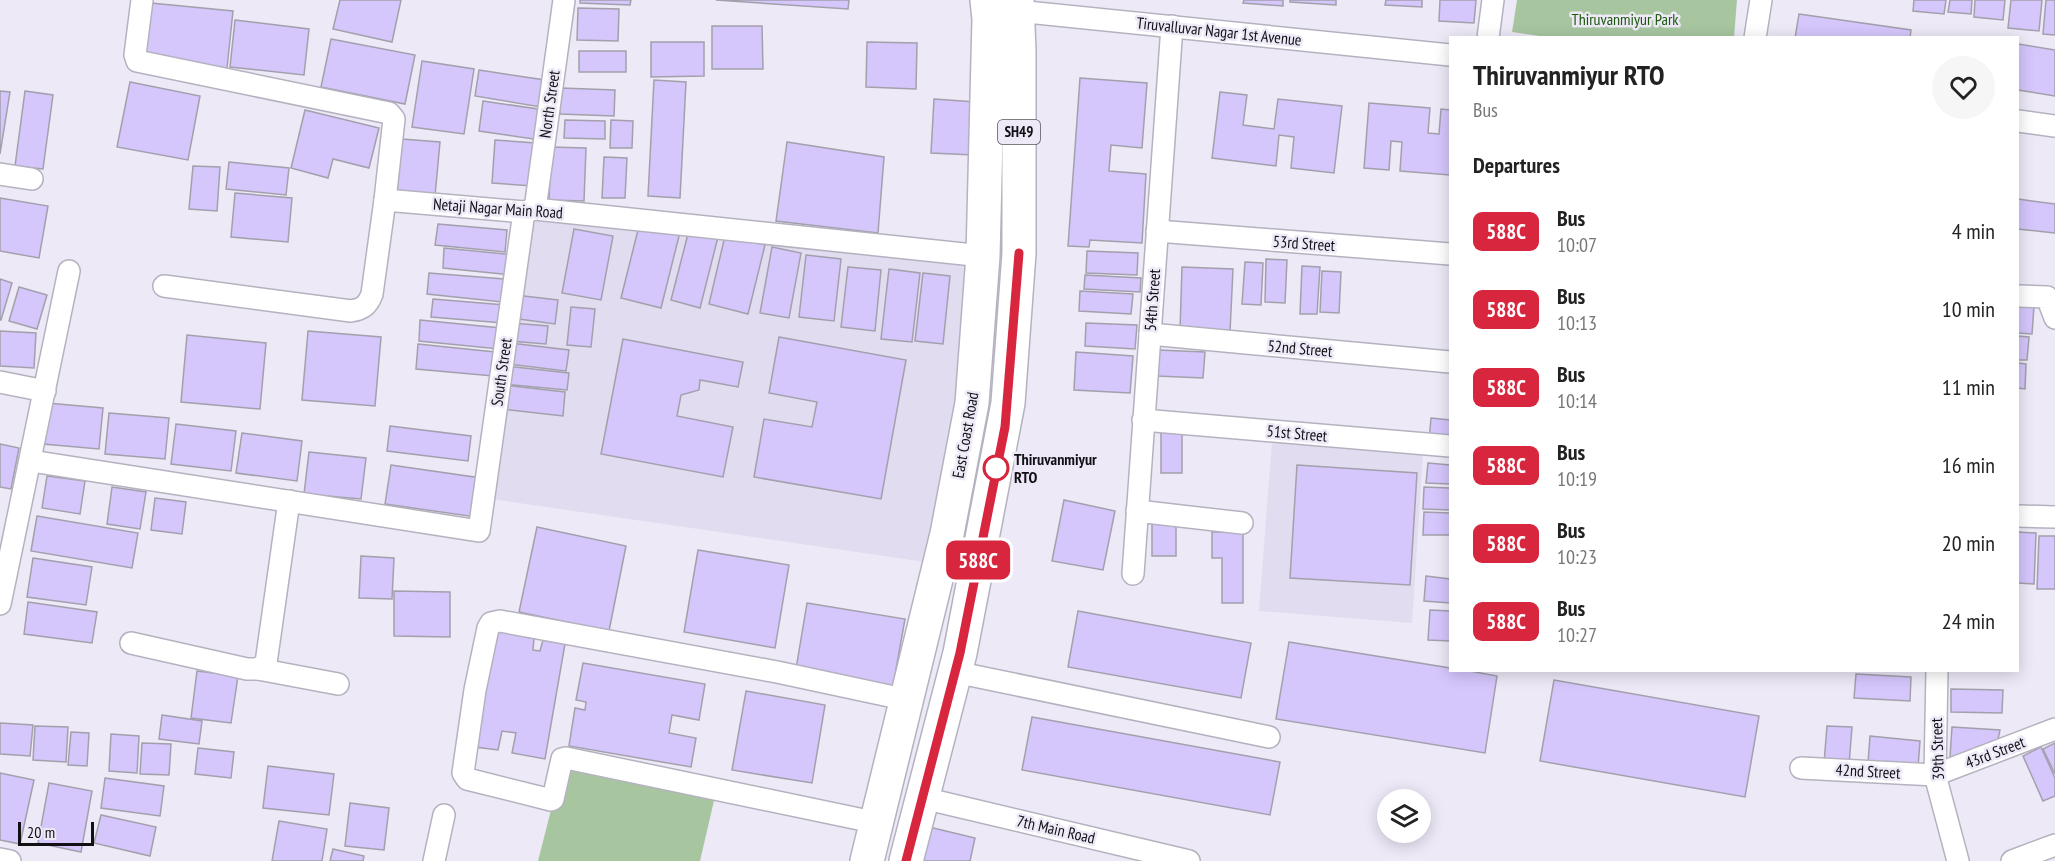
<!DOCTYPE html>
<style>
body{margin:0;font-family:"PT Sans Narrow",sans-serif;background:#f6f6f6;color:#222;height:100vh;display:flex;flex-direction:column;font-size:22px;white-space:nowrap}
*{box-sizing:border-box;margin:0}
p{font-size:20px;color:#767676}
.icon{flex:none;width:33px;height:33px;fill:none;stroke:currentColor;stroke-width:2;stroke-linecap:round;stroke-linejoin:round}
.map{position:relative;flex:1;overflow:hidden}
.details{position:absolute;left:1449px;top:36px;width:570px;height:636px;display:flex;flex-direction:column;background:#fff;border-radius:0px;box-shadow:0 3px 15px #0003}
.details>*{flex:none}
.badge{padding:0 12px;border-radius:9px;font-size:21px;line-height:39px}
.tools{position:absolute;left:1377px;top:789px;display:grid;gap:12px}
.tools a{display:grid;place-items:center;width:54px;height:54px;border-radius:50%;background:#fff;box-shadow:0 3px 15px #0003;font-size:30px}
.scale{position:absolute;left:18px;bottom:15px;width:76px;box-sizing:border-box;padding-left:6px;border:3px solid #121015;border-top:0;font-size:16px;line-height:21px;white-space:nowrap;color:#121015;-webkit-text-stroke:4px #ede9f7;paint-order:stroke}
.map>.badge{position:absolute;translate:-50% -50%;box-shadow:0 0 0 3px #fff}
h2{padding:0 24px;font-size:22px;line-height:54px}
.round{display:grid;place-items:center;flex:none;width:63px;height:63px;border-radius:32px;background:#f6f6f6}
.overview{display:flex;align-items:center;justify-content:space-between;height:102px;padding:0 24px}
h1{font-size:28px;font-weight:800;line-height:45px}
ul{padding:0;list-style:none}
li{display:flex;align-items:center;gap:18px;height:78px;padding:0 24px}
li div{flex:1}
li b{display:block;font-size:22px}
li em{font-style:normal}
li .badge{min-width:66px;font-weight:700;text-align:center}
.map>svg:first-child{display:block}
.built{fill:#e1dcf0}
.green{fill:#a7c6a0}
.building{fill:#d5c6fc;stroke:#a3a0ac;stroke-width:1.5}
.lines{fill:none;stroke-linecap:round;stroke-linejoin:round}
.street-casing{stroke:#b5b2bf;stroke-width:24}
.primary-casing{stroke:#b5b2bf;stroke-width:36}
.street{stroke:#fff;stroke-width:21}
.primary{stroke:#fff;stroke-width:33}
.line-casing{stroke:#fff;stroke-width:14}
.line{stroke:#d7263d;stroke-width:9}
.stop-dot{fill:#fff;stroke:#d7263d;stroke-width:3}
.labels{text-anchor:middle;stroke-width:5;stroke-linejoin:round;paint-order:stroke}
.shield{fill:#ede9f7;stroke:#545159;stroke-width:1.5}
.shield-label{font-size:15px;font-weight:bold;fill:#121015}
.park-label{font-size:16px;fill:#1b590a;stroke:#ede9f7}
.street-label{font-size:16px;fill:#121015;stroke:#ede9f7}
.stop-label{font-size:16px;font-weight:bold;fill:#121015;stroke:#ede9f7;text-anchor:start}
</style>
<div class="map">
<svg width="2055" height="861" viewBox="0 0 2055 861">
<rect width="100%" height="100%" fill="#ede9f7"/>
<g class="built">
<path d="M527,218L983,256L939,564L484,498Z"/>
<path d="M1272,442L1423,454L1412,623L1259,611Z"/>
</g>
<g class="green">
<path d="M1517,0H1737L1734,37L1554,38L1512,32Z"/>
<path d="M563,763L716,792L700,861H538Z"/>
</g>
<g class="building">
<path d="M340,0H401L392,42L333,29Z"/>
<path d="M580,0H631L630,5L580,3Z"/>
<path d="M716,0H849L848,9Z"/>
<path d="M1244,0H1283V6L1243,3Z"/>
<path d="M1290,0H1336V5L1290,2Z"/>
<path d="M1386,0H1422V7L1385,5Z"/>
<path d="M1440,0H1476L1474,23L1439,21Z"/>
<path d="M1914,0H1946L1944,14L1913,11Z"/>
<path d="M1950,0H1972L1971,14L1948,12Z"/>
<path d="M1975,0H2005L2003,20L1974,17Z"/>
<path d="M2011,0H2042L2039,31L2008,28Z"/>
<path d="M2046,0H2055V35L2043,34Z"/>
<path d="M151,3L233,11L227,68L145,59Z"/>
<path d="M578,8L619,9L618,41L577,40Z"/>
<path d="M1799,14L1911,30L1910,38H1795Z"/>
<path d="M235,20L309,29L304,75L230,67Z"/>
<path d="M712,26H762L763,69H712Z"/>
<path d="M331,39L415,55L405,104L321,87Z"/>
<path d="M651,42H704V76L651,77Z"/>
<path d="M867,42L917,43L916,89L866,87Z"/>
<path d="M2018,44L2055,50V96L2018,90Z"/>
<rect x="579" y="51" width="47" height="21"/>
<path d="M422,61L474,69L464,134L412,127Z"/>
<path d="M479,70L545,80L541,107L475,96Z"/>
<path d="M1080,78L1147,83L1142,148L1111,145L1109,171L1146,174L1142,243L1090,240L1089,247L1068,246Z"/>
<path d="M654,80L686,82L680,198L648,196Z"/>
<path d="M130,82L200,96L188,160L117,147Z"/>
<path d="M561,88L615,90L614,116L560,114Z"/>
<path d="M0,91L10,92L0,154Z"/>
<path d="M25,91L53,95L43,169L15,166Z"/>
<path d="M1220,92L1247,95L1243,125L1274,129L1278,99L1342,106L1334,173L1291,168L1294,137L1279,135L1276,166L1212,158Z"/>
<path d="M934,99L976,102L973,155L931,153Z"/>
<path d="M483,101L545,110L540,140L479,131Z"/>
<path d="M1369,103L1430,108L1428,133L1439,134L1441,109L1450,110V175L1400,171L1402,142L1391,141L1389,170L1364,168Z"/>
<path d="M305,110L379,128L369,168L333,159L328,178L291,168Z"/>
<path d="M565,120L605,121V139L564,138Z"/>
<path d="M611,120L633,121L632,148H610Z"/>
<path d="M402,139L440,142L435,196L397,193Z"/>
<path d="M495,140L536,143L533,186L492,183Z"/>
<path d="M787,142L884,157L878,233L776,221Z"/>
<path d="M551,147L586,148L584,201L549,200Z"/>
<path d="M604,157L627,158L625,198H602Z"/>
<path d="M229,162L289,168L286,195L226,189Z"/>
<path d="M193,166L220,167L217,211L189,209Z"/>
<path d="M235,193L292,198L288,242L231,237Z"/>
<path d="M0,198L48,206L39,258L0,251Z"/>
<path d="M2018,199L2055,204V233L2018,229Z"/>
<path d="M640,222L680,232L661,308L621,298Z"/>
<path d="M438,224L507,230L505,252L435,245Z"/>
<path d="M574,229L613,236L601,300L562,293Z"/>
<path d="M689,230L718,237L700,308L671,300Z"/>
<path d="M725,236L765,245L748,314L709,304Z"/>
<path d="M772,247L801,253L789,318L760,313Z"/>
<path d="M444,248L515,255L512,275L443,268Z"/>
<path d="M1087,251L1138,253L1137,275L1086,273Z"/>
<path d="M806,255L841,259L834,321L799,317Z"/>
<path d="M1266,259L1287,260L1285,303L1265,302Z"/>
<path d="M1245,262L1263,263L1261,305L1242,304Z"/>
<path d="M1302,266L1320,267L1317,314H1300Z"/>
<path d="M848,267L881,270L875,331L841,327Z"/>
<path d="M1182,267L1233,269L1230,332L1180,330Z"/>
<path d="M889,269L920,273L912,342L881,339Z"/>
<path d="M1322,271L1341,272L1339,313L1320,312Z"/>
<path d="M429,273L504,279L502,302L427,294Z"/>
<path d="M923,273L950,276L943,344L915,341Z"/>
<path d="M1085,275L1141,278L1140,292L1084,289Z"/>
<path d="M0,279L12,283L1,320H0Z"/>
<path d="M19,287L47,295L37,329L9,321Z"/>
<path d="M1080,291L1133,294L1131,314L1079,311Z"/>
<path d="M515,295L558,300L555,324L512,318Z"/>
<path d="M433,299L505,305L503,323L431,317Z"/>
<path d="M2018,305L2034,306L2032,334L2018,333Z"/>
<path d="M571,307L595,309L591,347L567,345Z"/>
<path d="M420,320L501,328L499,349L419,341Z"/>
<path d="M512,323L548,326L546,344L510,341Z"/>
<path d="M1086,323L1137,325L1135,349L1085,346Z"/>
<path d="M0,331L36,333L34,368L0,366Z"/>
<path d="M308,331L381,337L375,406L302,400Z"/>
<path d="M187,335L266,343L260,409L181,402Z"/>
<path d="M2018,336L2029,337L2027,360H2018Z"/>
<path d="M779,337L906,360L881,499L754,477L764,419L812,427L817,402L769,393Z"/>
<path d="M623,339L743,362L738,387L700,380L699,390L681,395L677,416L733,427L723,477L601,454Z"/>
<path d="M510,343L569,350L566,371L507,364Z"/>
<path d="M418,344L495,352L493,376L416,369Z"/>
<path d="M1158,350L1205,352L1203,378L1157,376Z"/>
<path d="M1076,352L1133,356L1130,393L1074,390Z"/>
<path d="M2018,363L2026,364L2025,389L2018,388Z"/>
<path d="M506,366L569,373L567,390L504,384Z"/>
<path d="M504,385L565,392L563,416L501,409Z"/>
<path d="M47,403L103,408L99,449L43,444Z"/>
<path d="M109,413L169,418L165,459L105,454Z"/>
<path d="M1431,418L1450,420V443L1429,441Z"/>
<path d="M176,424L236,431L231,471L171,464Z"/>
<path d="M390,426L471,436L468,461L387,451Z"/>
<rect x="1161" y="431" width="21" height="42"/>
<path d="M242,433L302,441L297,481L236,473Z"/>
<path d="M0,444L19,448L11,489L0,487Z"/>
<path d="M309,452L366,458L361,499L304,494Z"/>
<path d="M1428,463L1450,465V484L1426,483Z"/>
<path d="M391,465L481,478L476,517L385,504Z"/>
<path d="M1297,465L1417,473L1410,585L1290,578Z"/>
<path d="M47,476L85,481L80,514L42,508Z"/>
<path d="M112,487L146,492L140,529L107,524Z"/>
<path d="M1424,487L1450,488V510L1423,509Z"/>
<path d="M155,498L186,502L182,534L151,530Z"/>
<path d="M1064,500L1115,511L1103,570L1052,561Z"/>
<path d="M1424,512L1450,513V535H1423Z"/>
<path d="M37,516L138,533L132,568L31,551Z"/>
<rect x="1152" y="522" width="24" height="34"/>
<path d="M537,527L626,546L609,631L519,612Z"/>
<path d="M1212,532H1243V603H1222V558H1212Z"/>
<path d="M2018,532L2036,533L2034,584L2018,583Z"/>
<path d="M2039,536H2055V589H2037Z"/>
<path d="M698,550L789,565L775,648L684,632Z"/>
<path d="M361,556L394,558L392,599L359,598Z"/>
<path d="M33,558L92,567L86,605L27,597Z"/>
<path d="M1426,576L1450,579V603L1424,601Z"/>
<path d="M394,591L450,592V637L394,636Z"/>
<path d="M28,602L97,612L92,643L24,634Z"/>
<path d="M807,603L905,619L893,686L796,669Z"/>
<path d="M1430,610L1450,611V641L1428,640Z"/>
<path d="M1078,611L1251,643L1241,698L1068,667Z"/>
<path d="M496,626L526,631L525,637L534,638L533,650L540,651L543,640L552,642L553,636L566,638L545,759L512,753L516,733L502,731L498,750L475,747Z"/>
<path d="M1289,642L1450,668V670H1465L1497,676L1485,753L1276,719Z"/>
<path d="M583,663L705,684L699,720L672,715L669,733L696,738L691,767L569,746L575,708L585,710L586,702L576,700Z"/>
<path d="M197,671L238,676L231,723L191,718Z"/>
<path d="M1856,674L1911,677L1910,701L1854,698Z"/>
<path d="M1554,680L1759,716L1745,797L1540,761Z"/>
<path d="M1951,689L2003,690L2002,713L1951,712Z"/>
<path d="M746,691L825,705L812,783L732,770Z"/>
<path d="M162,715L202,721L199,744L159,739Z"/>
<path d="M1032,717L1280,762L1270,815L1022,770Z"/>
<path d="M0,723L33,725L30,756L0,754Z"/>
<path d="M35,726L68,727L66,762L33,760Z"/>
<path d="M1827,726L1852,727L1849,765L1824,763Z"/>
<path d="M1952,727L2000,730L1996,749L1950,757Z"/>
<path d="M71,732L89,733L87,766L68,765Z"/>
<path d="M111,734L139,736L137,773L109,771Z"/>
<path d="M1870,736L1920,741L1918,768L1868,763Z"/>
<path d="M142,743L171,744L169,775L140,774Z"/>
<path d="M2055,743V774L2043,749Z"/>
<path d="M2041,747L2055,778V796L2043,801L2023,756Z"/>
<path d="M198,748L234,752L231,778L195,774Z"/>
<path d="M268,766L334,774L329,815L263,808Z"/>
<path d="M0,773L34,780L20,844L0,840Z"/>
<path d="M105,778L164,786L160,816L101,808Z"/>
<path d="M49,783L92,791L81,852L38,843Z"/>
<path d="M350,803L389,808L384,850L345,846Z"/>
<path d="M101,815L156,827L150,856L94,843Z"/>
<path d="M279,821L327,829L322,861H272Z"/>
<path d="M925,826L975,838L970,861H917Z"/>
<path d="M333,849L364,856L363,861H330Z"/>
</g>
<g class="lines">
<g class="street-casing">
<g id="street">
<path d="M142,0L135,55L137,61L389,113L394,119L385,200L524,212L535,209L983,256"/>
<path d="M1007,14L1017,11L1450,55"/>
<path d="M1488,38L1493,0"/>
<path d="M1755,38L1761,0"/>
<path d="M2018,121L2055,126"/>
<path d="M0,174L32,179"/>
<path d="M535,209L564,0"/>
<path d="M1157,231L1450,254"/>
<path d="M164,286L351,311C363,309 368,305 372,294L385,200"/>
<path d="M2018,296L2047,297L2055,318"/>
<path d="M1150,334L1450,362"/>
<path d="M0,382L45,391"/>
<path d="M1143,420L1450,446"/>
<path d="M31,461L479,531L524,212"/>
<path d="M1137,511L1242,523"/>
<path d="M2018,516L2055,517"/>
<path d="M1133,574L1172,26"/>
<path d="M0,604L69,271"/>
<path d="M131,643L247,669H258L266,663L289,501"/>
<path d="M258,669L338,684"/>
<path d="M1937,670L1935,775L1958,861"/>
<path d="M955,672L1269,737"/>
<path d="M1801,768L1935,775L2055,729"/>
<path d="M923,798L1189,861"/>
<path d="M878,823L566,758L562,759L553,799L551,800L467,779L463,773L475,690L488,628L491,623L500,621L777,672L908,700"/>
<path d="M0,859L10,861"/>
<path d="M434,861L444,815"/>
<path d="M2012,861L2055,845"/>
</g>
</g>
<g class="primary-casing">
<g id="primary">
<path d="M867,861L947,534L972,403L983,256L989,19L987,0"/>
<path d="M906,861L960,653L1008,403L1019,253V52L1017,0"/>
</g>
</g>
<use href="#street" class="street"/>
<use href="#primary" class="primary"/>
</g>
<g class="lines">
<g class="line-casing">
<path id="line" d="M906,861L960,653L1005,427L1019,253"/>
</g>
<use href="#line" class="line"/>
</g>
<circle class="stop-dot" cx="996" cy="468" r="12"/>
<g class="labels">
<rect class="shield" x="998" y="120" width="42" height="24" rx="4.5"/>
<g class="shield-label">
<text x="1019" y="137">SH49</text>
</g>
<g class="park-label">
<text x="1625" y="25">Thiruvanmiyur Park</text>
</g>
<g class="street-label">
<text transform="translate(1219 31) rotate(6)" y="6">Tiruvalluvar Nagar 1st Avenue</text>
<text transform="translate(549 104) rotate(-82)" y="6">North Street</text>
<text transform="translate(498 208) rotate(4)" y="6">Netaji Nagar Main Road</text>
<text transform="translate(1304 243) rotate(4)" y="6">53rd Street</text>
<text transform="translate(1152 300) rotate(-86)" y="6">54th Street</text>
<text transform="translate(1300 348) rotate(5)" y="6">52nd Street</text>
<text transform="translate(501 372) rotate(-82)" y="6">South Street</text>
<text transform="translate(1297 433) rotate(5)" y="6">51st Street</text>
<text transform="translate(965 435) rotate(-80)" y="6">East Coast Road</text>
<text transform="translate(1937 749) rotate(-92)" y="6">39th Street</text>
<text transform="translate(1995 752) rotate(-21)" y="6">43rd Street</text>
<text transform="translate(1868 771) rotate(3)" y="6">42nd Street</text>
<text transform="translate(1056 829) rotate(13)" y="6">7th Main Road</text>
</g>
<g class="stop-label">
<text x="1014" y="465">Thiruvanmiyur<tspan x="1014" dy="18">RTO</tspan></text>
</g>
</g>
</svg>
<div class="tools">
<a><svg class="icon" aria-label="layers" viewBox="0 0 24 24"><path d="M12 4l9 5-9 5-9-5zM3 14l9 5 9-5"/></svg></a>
</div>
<div class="scale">20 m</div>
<b class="badge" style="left:978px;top:560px;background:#d7263d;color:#fff">588C</b>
<section class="details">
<div class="overview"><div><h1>Thiruvanmiyur RTO</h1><p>Bus</p></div><a class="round"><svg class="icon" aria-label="heart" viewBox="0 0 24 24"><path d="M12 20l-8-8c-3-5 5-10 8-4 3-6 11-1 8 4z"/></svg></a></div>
<h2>Departures</h2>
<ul>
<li><span class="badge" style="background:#d7263d;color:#fff">588C</span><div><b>Bus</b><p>10:07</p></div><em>4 min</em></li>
<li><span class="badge" style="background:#d7263d;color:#fff">588C</span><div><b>Bus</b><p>10:13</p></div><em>10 min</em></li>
<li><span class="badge" style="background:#d7263d;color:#fff">588C</span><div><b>Bus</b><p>10:14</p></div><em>11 min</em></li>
<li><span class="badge" style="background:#d7263d;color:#fff">588C</span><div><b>Bus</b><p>10:19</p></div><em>16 min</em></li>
<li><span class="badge" style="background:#d7263d;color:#fff">588C</span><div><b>Bus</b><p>10:23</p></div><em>20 min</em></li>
<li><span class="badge" style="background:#d7263d;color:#fff">588C</span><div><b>Bus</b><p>10:27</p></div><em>24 min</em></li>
</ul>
</section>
</div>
